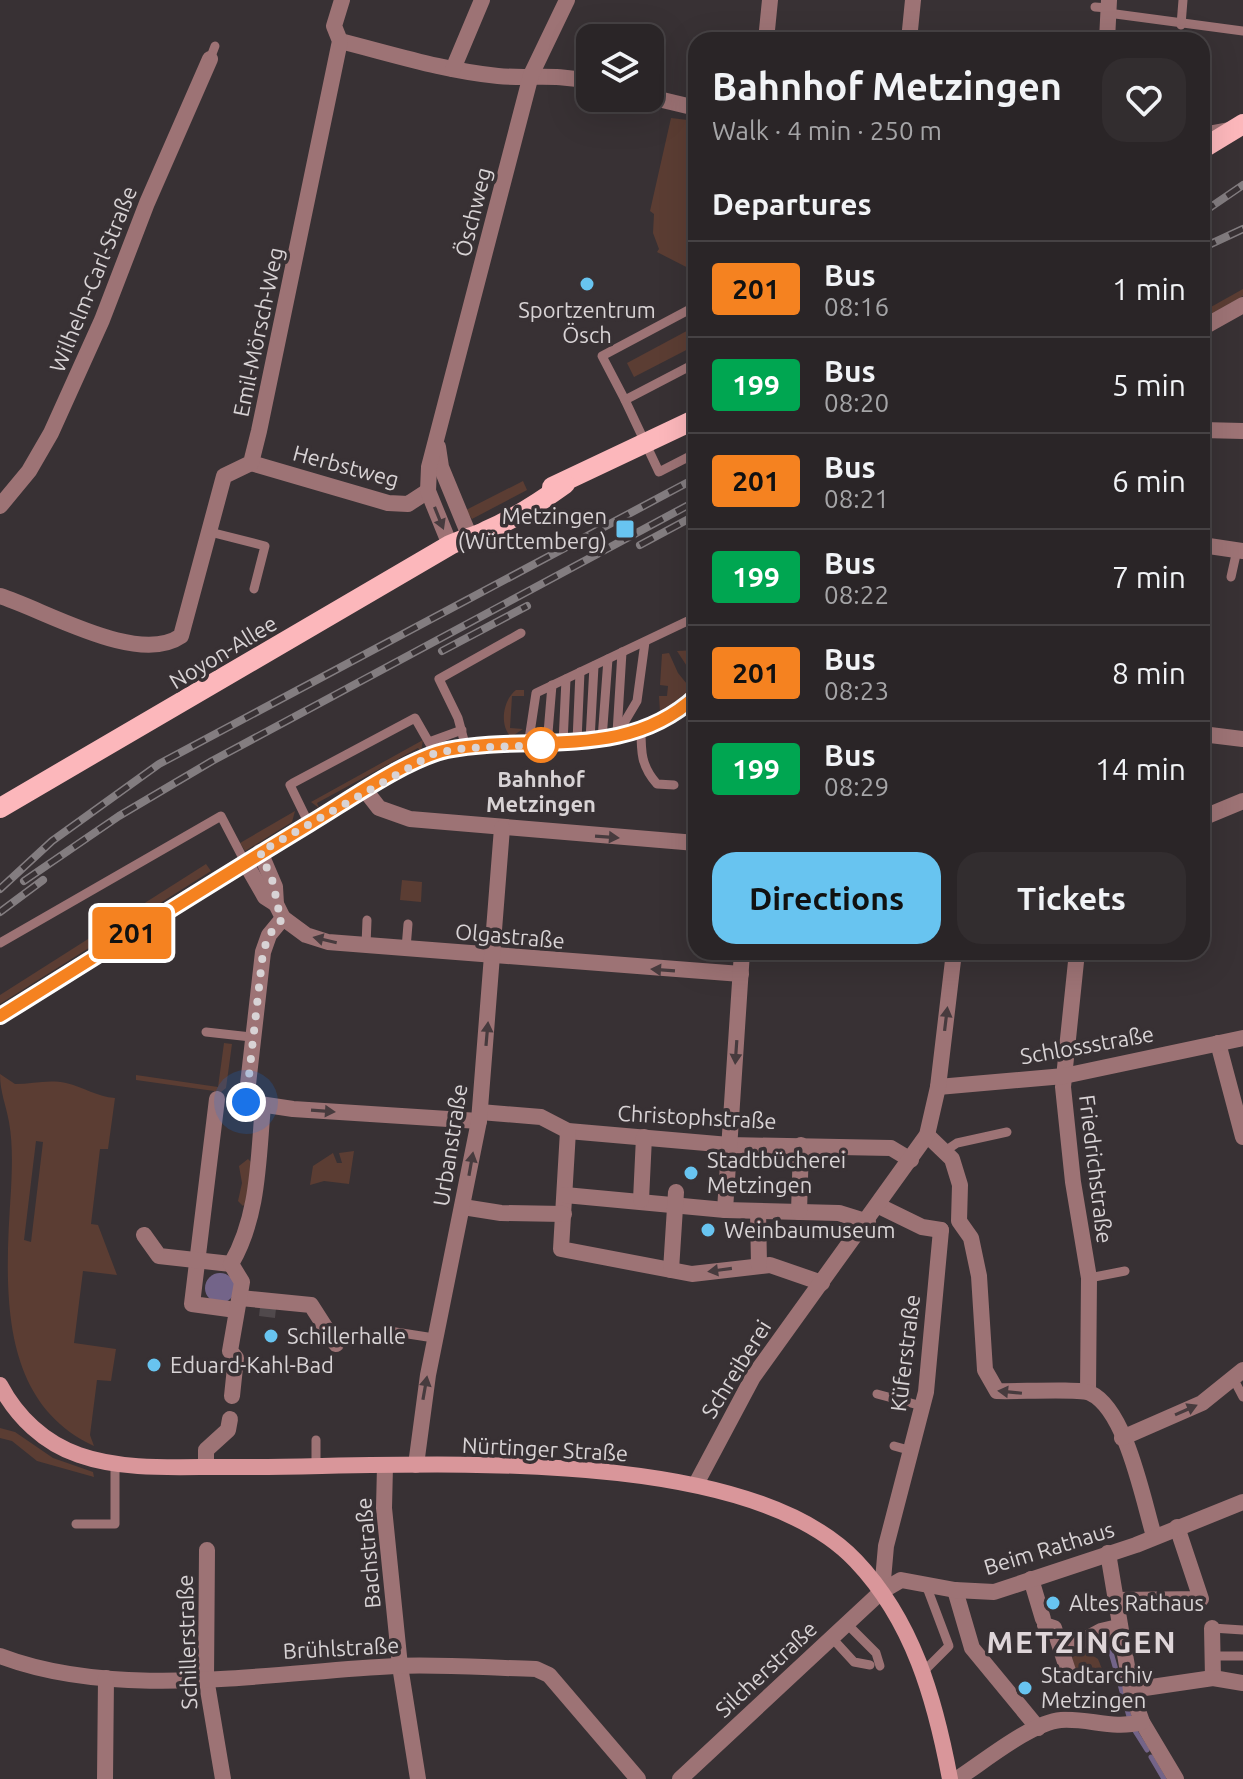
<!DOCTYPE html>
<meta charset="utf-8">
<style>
body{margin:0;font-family:Ubuntu,sans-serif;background:#322d2f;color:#f1f3f6;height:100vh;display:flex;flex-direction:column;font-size:30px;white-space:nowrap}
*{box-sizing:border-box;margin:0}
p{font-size:26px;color:#a5a5a7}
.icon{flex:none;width:44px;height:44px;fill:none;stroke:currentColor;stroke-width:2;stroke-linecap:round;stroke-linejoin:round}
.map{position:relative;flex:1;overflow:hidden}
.drawer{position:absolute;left:688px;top:32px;width:522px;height:928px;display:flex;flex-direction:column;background:#2a2527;border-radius:24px;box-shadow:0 8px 32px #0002,0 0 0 2px #464244}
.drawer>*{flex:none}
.badge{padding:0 16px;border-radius:6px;font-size:28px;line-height:52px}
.tools{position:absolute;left:576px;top:24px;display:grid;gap:16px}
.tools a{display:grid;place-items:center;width:88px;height:88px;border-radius:16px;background:#2a2527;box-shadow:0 8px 32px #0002,0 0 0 2px #464244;font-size:40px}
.you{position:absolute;width:40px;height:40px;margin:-20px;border:6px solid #fff;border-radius:50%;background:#1a73e8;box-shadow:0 0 0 12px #1a73e833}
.map>.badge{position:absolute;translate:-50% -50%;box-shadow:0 0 0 4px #fff}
h2{padding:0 24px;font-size:30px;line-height:72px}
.round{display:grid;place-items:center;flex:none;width:84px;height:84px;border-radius:24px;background:#322d2f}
.summary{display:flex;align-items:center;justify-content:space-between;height:136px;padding:0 24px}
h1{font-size:38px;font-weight:700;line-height:60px}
.button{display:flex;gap:16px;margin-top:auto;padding:16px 24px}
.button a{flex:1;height:92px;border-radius:24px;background:#68c4f0;color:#111;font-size:32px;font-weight:700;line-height:92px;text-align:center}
.button a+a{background:#322d2f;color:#f1f3f6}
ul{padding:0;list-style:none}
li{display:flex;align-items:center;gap:24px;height:96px;padding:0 24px;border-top:2px solid #464244}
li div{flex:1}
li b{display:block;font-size:30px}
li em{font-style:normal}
li .badge{min-width:88px;font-weight:700;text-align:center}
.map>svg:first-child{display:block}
.green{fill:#5b3d33;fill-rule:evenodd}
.water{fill:#736489}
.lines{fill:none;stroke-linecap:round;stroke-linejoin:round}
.stream{stroke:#736489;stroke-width:5}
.street-tunnel{stroke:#50494c;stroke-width:16;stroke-dasharray:16 8;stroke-linecap:butt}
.lane{stroke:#9d7375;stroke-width:9}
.street{stroke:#9d7375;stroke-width:16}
.secondary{stroke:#d9969a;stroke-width:16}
.primary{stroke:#fcb7bb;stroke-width:20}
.rail-casing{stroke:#837d80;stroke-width:8}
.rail{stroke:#383134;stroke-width:5;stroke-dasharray:15;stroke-linecap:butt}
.oneway{fill:#473b3e}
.line-casing{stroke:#fff;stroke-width:18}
.line{stroke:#f58220;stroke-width:12}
.walk{stroke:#d8d3d5;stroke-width:8;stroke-dasharray:0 14.4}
.poi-dot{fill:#68c4f0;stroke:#383134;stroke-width:3}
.stop-dot{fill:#fff;stroke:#f58220;stroke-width:4}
.labels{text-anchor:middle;stroke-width:7;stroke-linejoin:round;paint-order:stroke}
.street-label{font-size:22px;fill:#d8d3d5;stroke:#383134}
.poi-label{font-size:22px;fill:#d8d3d5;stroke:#383134;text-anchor:start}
.stop-label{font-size:22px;font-weight:bold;fill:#d8d3d5;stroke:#383134}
.district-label{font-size:30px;font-weight:bold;letter-spacing:2px;fill:#dfd6d9;stroke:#383134}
</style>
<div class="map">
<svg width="1243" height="1779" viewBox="0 0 1243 1779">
<rect width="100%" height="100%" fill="#383134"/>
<g class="green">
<path d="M671,118L696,121V272L657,252L659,249L653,233L654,214L650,211Z"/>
<path d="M1243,289V296L1202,319V312Z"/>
<path d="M696,326V345L634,377L627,363Z"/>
<path d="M523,481L527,490L472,519L466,510Z"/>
<path d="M696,650V680L677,651Z"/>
<path d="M669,653L678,673L691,689L660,713L659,696H667L668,686L660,685L662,654Z"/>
<path d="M516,690H524V696H512L510,728L523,729L511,737C499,725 503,700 516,690Z"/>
<path d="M423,740L421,752L418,748L317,803L319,808L311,802Z"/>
<path d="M295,811L292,822L245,851L240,843Z"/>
<path d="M206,864L211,871L0,1004V995Z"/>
<path d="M402,880L422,882L421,902L400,900Z"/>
<path d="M224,1043L232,1044L226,1088L221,1092L136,1080V1075L218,1087Z"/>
<path d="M0,1074L15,1084C33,1084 48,1079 66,1083C84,1087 97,1097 115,1098L108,1149H100L91,1224L98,1225L117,1275L83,1271L74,1343L116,1349L111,1381L97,1380L90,1435L94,1446C0,1402 4,1294 11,1190C12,1168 13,1144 9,1122C6,1105 0,1092 0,1074ZM36,1141L43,1142L31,1242L24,1240Z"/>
<path d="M354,1151L349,1184L324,1181L310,1185L313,1166L333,1153L337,1163H342L339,1153Z"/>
<path d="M248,1159L252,1163L251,1198L243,1206L238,1201L242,1183L239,1166Z"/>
<path d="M0,1428L15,1432L53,1458L93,1472L94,1477L37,1461L12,1441L0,1438Z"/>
<path d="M1087,1652L1098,1659L1102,1669L1076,1675L1072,1657Z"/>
</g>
<circle class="water" cx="220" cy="1288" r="15"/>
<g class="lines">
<g class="stream">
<path d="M1107,1638L1130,1720"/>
<path d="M1135,1731L1147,1750"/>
<path d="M1151,1757L1164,1779"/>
</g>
<path class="street-tunnel" d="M267,1317L268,1308"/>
<g class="lane">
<path d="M1095,7L1108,8"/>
<path d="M1108,13L1243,31"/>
<path d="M1181,25L1183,0"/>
<path d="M210,59L215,46"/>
<path d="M696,306L602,356L625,400L696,363"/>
<path d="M625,400L659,472L696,453"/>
<path d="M210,532L265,546L254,589"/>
<path d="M1231,577L1237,550"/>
<path d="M641,729C641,752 641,766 657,784L674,785"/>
<path d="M617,733L622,652"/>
<path d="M618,733L637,701L645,642"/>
<path d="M602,739L608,659"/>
<path d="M590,740L594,666"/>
<path d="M577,741L580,672"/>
<path d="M429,742L462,730"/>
<path d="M563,743L566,679"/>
<path d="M547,745L552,685"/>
<path d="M528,746L536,693L696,617"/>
<path d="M466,748L458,718L439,679L521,633"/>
<path d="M309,824L290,785L293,783L415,718L435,753"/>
<path d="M0,943L221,816L245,862"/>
<path d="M366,945L367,920"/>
<path d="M406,948L408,924"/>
<path d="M206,1032L251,1037"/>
<path d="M945,1151L957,1143L1007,1132"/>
<path d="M1089,1278L1125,1271"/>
<path d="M389,1331L434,1338"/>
<path d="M1233,1378L1243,1397"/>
<path d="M877,1394L922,1406"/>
<path d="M894,1446L912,1451"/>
<path d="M316,1467V1440"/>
<path d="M76,1524H115V1463"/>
<path d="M847,1624L876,1653L880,1666"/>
<path d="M1212,1628L1243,1630"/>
<path d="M832,1638L854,1662L870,1665"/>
<path d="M1213,1656H1243"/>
<path d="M924,1671L949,1646L926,1585"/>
</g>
<g class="street">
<path d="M766,40L770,0"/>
<path d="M909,40L913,0"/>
<path d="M1107,40L1109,0"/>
<path d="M340,41C392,54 445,71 498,76C531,79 556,73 590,82"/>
<path d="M453,69L482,0"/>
<path d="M650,97L696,108"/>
<path d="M1202,135L1229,130"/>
<path d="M1202,328L1243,305"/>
<path d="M1202,430L1243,431"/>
<path d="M438,447L441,467L469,535"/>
<path d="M251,463L388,503L408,504L428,491"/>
<path d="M0,506L29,471L51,433L102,320L147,203L210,59"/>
<path d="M450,545L428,491L429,467L531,75L567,0"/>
<path d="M1202,545L1243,551"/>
<path d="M0,596C45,610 138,666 181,636L224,476L251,463L259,431L340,41L334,26L342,0"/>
<path d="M1202,734L1243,739"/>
<path d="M365,790L379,808L410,819L696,843"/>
<path d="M1202,818L1243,801"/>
<path d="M260,852L275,887L276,904L283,918L269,935L263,952L246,1102L293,1109L479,1121"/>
<path d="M245,862L265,897L276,904"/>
<path d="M283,918L306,935L328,942L741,974"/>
<path d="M1077,952L1063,1087L1073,1182L1089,1278L1088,1392"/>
<path d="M0,1016C103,951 205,887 309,824C346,802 406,758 447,750C531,733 626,761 696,696"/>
<path d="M1218,1043L1243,1137"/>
<path d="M938,1087L1064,1076L1243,1038"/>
<path d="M217,1099L192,1304L236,1310"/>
<path d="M480,1112L541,1117L568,1131L729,1145L891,1148L911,1160"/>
<path d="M568,1131L561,1249L692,1274L770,1265L822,1283"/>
<path d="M927,1135L952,1159L960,1185L959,1221L971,1238L979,1276L985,1370L997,1391C1015,1392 1079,1388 1090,1393C1126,1409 1143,1500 1154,1536"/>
<path d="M565,1195L725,1210L839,1213L868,1222"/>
<path d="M641,1200L644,1137"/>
<path d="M879,1206L922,1227L941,1230"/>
<path d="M463,1207L501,1213L564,1214"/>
<path d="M725,1210L742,952"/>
<path d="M758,1211L759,1265"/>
<path d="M799,1212L801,1145"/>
<path d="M144,1235L159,1256L231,1264"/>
<path d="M671,1270L676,1192"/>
<path d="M240,1298L311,1305L336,1344"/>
<path d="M232,1396L236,1358L230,1351L242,1282L231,1264C259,1216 258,1160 263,1106"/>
<path d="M1122,1438L1202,1403L1243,1370"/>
<path d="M416,1465L428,1375L479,1121L502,828"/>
<path d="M206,1466V1450L228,1430L230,1419"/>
<path d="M385,1466L384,1508L400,1666L418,1779"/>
<path d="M696,1484L753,1377L927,1135L938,1087L954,952"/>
<path d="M207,1550L206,1678L223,1779"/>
<path d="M1108,1553L1131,1690L1142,1722L1176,1779"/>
<path d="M1031,1579L1043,1619"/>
<path d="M955,1590L972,1648L1038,1728"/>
<path d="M882,1591L886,1546L926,1392L941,1230"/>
<path d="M1117,1600L1201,1599L1177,1527"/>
<path d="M1045,1625L1054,1628L1069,1674"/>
<path d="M1212,1628L1213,1678"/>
<path d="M1062,1652L1101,1631L1118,1627"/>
<path d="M0,1656C118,1701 272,1672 395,1666C442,1664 490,1668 536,1669L549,1675L638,1779"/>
<path d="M1131,1690L1213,1678L1243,1683"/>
<path d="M105,1779L106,1678"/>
<path d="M680,1779L882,1591L901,1580L955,1590L994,1592L1136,1545L1243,1502"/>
<path d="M957,1779C982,1763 1032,1722 1061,1720C1089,1718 1113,1730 1142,1722"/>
</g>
<path class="secondary" d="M0,1385C17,1417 44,1443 79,1455C127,1472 186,1466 235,1467C396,1468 740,1438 856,1561C913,1621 935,1699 950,1779"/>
<g class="primary">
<path d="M1202,149L1243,124"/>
<path d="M552,487L696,419"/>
<path d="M0,808L450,545C462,539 475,537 486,531C514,519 540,502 565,484"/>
</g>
<g class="rail-casing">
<g id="rail">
<path d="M1202,213L1243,185"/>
<path d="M1202,248L1243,229"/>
<path d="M640,545L696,515"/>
<path d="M442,651L527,606"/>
<path d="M24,881L119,816L212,761L696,501"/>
<path d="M0,889L52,841L159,764L696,478"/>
<path d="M0,912L43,880"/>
</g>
</g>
<use href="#rail" class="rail"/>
</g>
<defs><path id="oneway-solid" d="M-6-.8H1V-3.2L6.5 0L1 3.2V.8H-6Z" transform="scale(2)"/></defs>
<g class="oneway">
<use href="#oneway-solid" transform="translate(439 518) rotate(68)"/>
<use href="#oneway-solid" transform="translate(607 837) rotate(4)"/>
<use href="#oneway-solid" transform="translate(325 940) rotate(-167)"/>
<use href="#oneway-solid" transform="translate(663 970) rotate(-176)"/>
<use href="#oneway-solid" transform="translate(946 1019) rotate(-83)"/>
<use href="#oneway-solid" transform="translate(487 1034) rotate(-85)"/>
<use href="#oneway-solid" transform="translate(736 1052) rotate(94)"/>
<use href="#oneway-solid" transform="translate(323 1111) rotate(4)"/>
<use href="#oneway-solid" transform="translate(471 1164) rotate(-80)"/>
<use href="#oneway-solid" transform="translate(720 1270) rotate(172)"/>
<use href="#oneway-solid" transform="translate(425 1388) rotate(-80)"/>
<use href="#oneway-solid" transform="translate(1010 1392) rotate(-174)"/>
<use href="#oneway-solid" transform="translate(1186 1410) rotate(-24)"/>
</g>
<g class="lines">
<g class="line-casing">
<path id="line" d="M0,1016C103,952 205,887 309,824C346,802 406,759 447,750C532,733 625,762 696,696"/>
</g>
<use href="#line" class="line"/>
<path class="walk" d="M246,1102L263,952L269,935L283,918L276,904L275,887L260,852L435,753L466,748L547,745H541"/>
</g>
<g class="poi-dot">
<circle cx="587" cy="284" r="8"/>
<rect x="615" y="519" width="20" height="20" rx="4"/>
<circle cx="691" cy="1173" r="8"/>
<circle cx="708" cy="1230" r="8"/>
<circle cx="271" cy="1336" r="8"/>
<circle cx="154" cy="1365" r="8"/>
<circle cx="1053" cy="1603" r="8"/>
<circle cx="1025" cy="1688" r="8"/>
</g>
<circle class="stop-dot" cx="541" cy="745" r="16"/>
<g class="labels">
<g class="street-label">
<text transform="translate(473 212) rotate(-76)" y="8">Öschweg</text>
<text transform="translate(93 279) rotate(-68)" y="8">Wilhelm-Carl-Straße</text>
<text transform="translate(258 332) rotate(-78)" y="8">Emil-Mörsch-Weg</text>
<text transform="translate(346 466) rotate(15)" y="8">Herbstweg</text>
<text transform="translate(223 652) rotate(-31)" y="8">Noyon-Allee</text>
<text transform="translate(510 936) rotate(5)" y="8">Olgastraße</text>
<text transform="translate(1087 1045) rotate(-10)" y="8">Schlossstraße</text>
<text transform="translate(697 1117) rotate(3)" y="8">Christophstraße</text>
<text transform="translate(450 1145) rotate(-81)" y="8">Urbanstraße</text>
<text transform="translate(1096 1169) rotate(83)" y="8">Friedrichstraße</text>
<text transform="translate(905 1353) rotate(-83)" y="8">Küferstraße</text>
<text transform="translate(736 1369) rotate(-58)" y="8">Schreiberei</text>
<text transform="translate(545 1449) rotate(3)" y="8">Nürtinger Straße</text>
<text transform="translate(1049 1548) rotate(-17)" y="8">Beim Rathaus</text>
<text transform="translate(368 1553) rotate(-95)" y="8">Bachstraße</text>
<text transform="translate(187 1642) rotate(-92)" y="8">Schillerstraße</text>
<text transform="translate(341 1648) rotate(-3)" y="8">Brühlstraße</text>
<text transform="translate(766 1669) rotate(-43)" y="8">Silcherstraße</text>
</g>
<g class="poi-label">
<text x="587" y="318" text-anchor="middle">Sportzentrum<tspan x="587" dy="25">Ösch</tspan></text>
<text x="607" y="524" text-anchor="end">Metzingen<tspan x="607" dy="25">(Württemberg)</tspan></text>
<text x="707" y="1168">Stadtbücherei<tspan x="707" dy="25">Metzingen</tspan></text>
<text x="724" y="1238">Weinbaumuseum</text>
<text x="287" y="1344">Schillerhalle</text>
<text x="170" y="1373">Eduard-Kahl-Bad</text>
<text x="1069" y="1611">Altes Rathaus</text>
<text x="1041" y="1683">Stadtarchiv<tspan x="1041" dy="25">Metzingen</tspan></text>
</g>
<g class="stop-label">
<text x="541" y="787">Bahnhof<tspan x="541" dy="25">Metzingen</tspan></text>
</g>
<g class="district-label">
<text x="1082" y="1653">METZINGEN</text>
</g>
</g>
</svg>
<div class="tools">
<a><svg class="icon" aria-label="layers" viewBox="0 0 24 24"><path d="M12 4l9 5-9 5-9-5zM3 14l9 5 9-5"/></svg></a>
</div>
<div class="you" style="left:246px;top:1102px"></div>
<b class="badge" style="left:132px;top:933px;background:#f58220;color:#111">201</b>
<section class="drawer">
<div class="summary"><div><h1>Bahnhof Metzingen</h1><p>Walk · 4 min · 250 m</p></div><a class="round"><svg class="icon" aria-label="heart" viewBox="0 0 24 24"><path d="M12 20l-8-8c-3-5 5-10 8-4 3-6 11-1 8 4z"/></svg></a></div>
<h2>Departures</h2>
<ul>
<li><span class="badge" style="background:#f58220;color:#111">201</span><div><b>Bus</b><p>08:16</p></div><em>1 min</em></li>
<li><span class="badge" style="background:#00a651;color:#fff">199</span><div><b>Bus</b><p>08:20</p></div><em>5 min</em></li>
<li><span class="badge" style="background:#f58220;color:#111">201</span><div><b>Bus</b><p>08:21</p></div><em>6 min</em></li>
<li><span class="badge" style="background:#00a651;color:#fff">199</span><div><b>Bus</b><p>08:22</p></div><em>7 min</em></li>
<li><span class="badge" style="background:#f58220;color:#111">201</span><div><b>Bus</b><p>08:23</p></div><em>8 min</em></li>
<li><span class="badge" style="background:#00a651;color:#fff">199</span><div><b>Bus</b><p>08:29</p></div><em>14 min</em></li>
</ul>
<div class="button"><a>Directions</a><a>Tickets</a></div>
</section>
</div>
